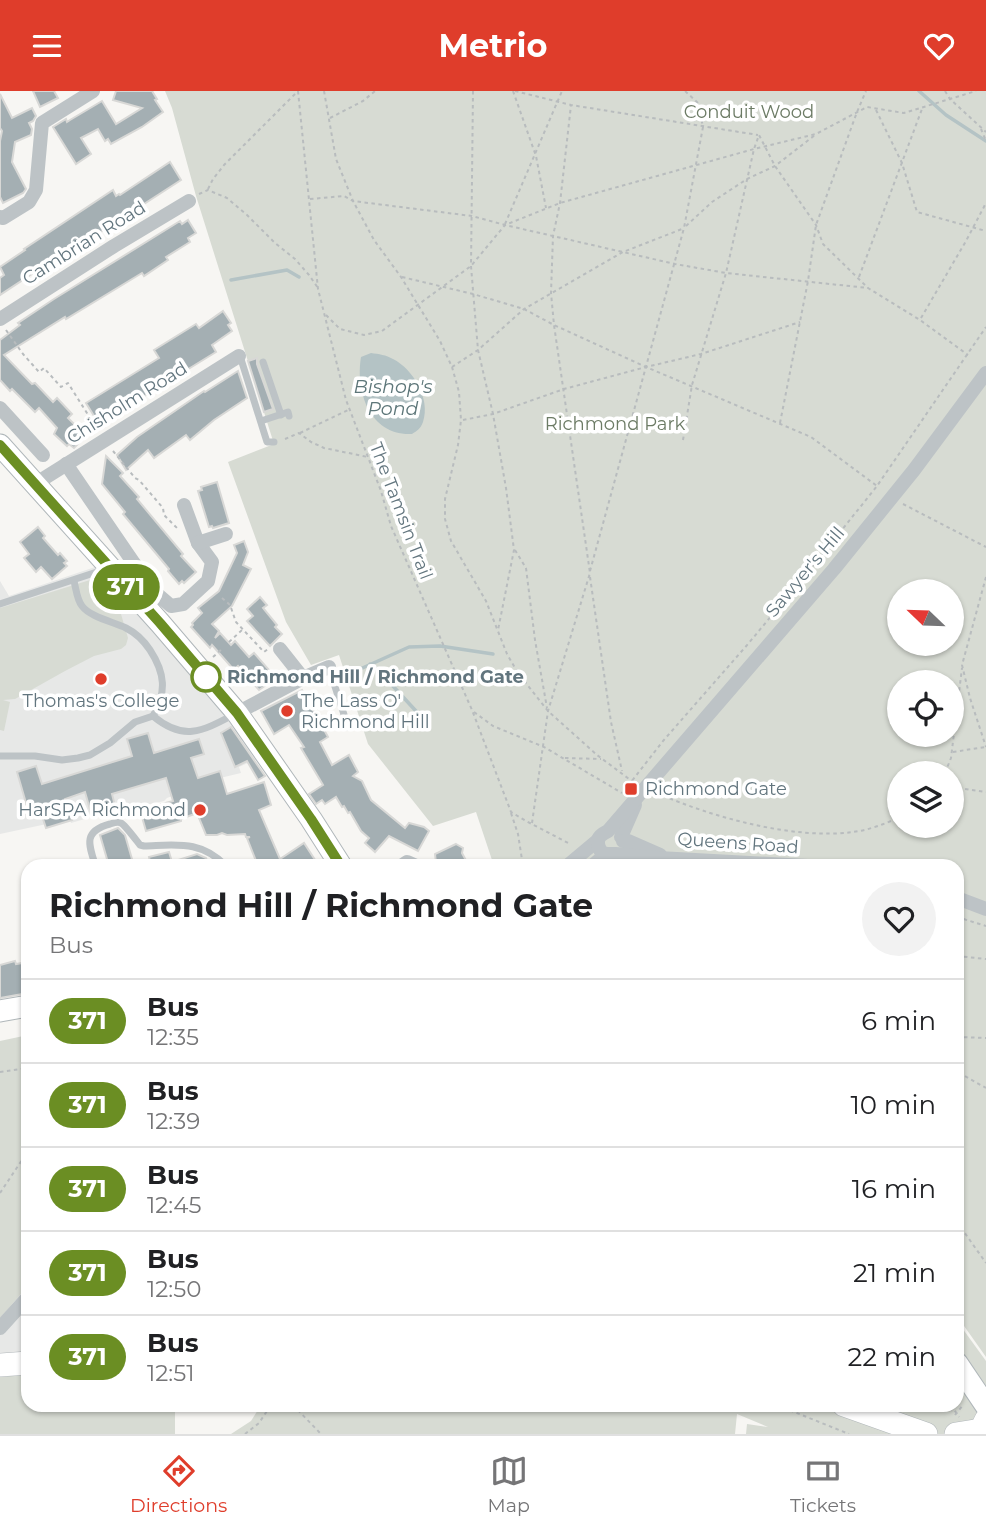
<!DOCTYPE html>
<style>
body{margin:0;font-family:Montserrat,sans-serif;background:#f2f2f2;color:#202124;height:100vh;display:flex;flex-direction:column;font-size:26px;white-space:nowrap}
*{box-sizing:border-box;margin:0}
p{font-size:23px;color:#757577}
.icon{flex:none;width:38px;height:38px;fill:none;stroke:currentColor;stroke-width:2;stroke-linecap:round;stroke-linejoin:round}
.map{position:relative;flex:1;overflow:hidden}
.sheet{position:absolute;left:21px;top:768px;width:943px;height:553px;display:flex;flex-direction:column;background:#fff;border-radius:21px;box-shadow:0 2px 5px #0004}
.sheet>*{flex:none}
.badge{padding:0 14px;border-radius:23px;font-size:24px;line-height:46px}
.needle{width:46px;rotate:293deg}
.buttons{position:absolute;left:887px;top:488px;display:grid;gap:14px}
.buttons a{display:grid;place-items:center;width:77px;height:77px;border-radius:50%;background:#fff;box-shadow:0 2px 5px #0004;font-size:35px}
.map>.badge{position:absolute;translate:-50% -50%;box-shadow:0 0 0 4px #fff}
.round{display:grid;place-items:center;flex:none;width:74px;height:74px;border-radius:37px;background:#f2f2f2}
.overview{display:flex;align-items:center;justify-content:space-between;height:119px;padding:0 28px}
h1{font-size:33px;font-weight:700;line-height:52px}
ul{padding:0;list-style:none}
li{display:flex;align-items:center;gap:21px;height:84px;padding:0 28px;border-top:2px solid #e0e0e0}
li div{flex:1}
li b{display:block;font-size:26px}
li em{font-style:normal}
li .badge{min-width:77px;font-weight:700;text-align:center}
header{display:flex;justify-content:space-between;align-items:center;height:91px;padding:0 28px;background:#df3d2b;color:#fff;font-size:32px;font-weight:700}
.tabs{display:flex;justify-content:space-around;align-items:center;height:98px;border-top:2px solid #e0e0e0;background:#fff;font-size:19px;color:#757577}
.tabs a{display:grid;justify-items:center;gap:4px}
.tabs .selected{color:#df3d2b}
.map>svg:first-child{display:block}
.built{fill:#e7e8e7}
.green{fill:#d7dbd3;fill-rule:evenodd}
.water{fill:#b4c3c5}
.lines{fill:none;stroke-linecap:round;stroke-linejoin:round}
.stream{stroke:#b4c3c5;stroke-width:3.5}
.building{fill:#a4afb3;stroke:#d8d8d6;stroke-width:2}
.secondary-casing{stroke:#b0b7ba;stroke-width:23}
.primary-casing{stroke:#b1b7ba;stroke-width:24}
.path{stroke:#b8bcbe;stroke-width:2;stroke-dasharray:3.5 3.5;stroke-linecap:butt}
.service{stroke:#bdc3c6;stroke-width:7}
.minor{stroke:#bdc3c6;stroke-width:14}
.secondary{stroke:#fff;stroke-width:21}
.primary{stroke:#fff;stroke-width:23}
.line-casing{stroke:#fff;stroke-width:16}
.line{stroke:#6b8e23;stroke-width:10}
.stop-dot{fill:#fff;stroke:#6b8e23;stroke-width:3.5}
.poi-dot{fill:#df3d2b;stroke:#fff;stroke-width:2.5}
.labels{text-anchor:middle;stroke-width:7;stroke-linejoin:round;paint-order:stroke}
.park-label{font-size:18px;fill:#6c7b65;stroke:#fff}
.street-label{font-size:18px;fill:#62757e;stroke:#fff}
.stop-label{font-size:18px;font-weight:bold;fill:#62757e;stroke:#fff;text-anchor:start}
.poi-label{font-size:18px;fill:#62757e;stroke:#fff;text-anchor:start}
.water-label{font-size:19px;font-style:italic;fill:#5d7679;stroke:#fff}
</style>
<header><svg class="icon" aria-label="menu" viewBox="0 0 24 24"><path d="M4 6h16M4 12h16M4 18h16"/></svg>Metrio<svg class="icon" aria-label="heart" viewBox="0 0 24 24"><path d="M12 20l-8-8c-3-5 5-10 8-4 3-6 11-1 8 4z"/></svg></header>
<div class="map">
<svg width="986" height="1343" viewBox="0 0 986 1343">
<rect width="100%" height="100%" fill="#f7f6f3"/>
<g class="built">
<path d="M98,475L263,665L239,676L241,682L220,687L167,707L164,710L113,722L112,720L71,732L70,728L0,743V490L9,505Z"/>
<path d="M28,1211V1264L0,1265V1243Z"/>
</g>
<g class="green">
<path d="M165,0H986V1266L957,1225V775H494L476,721L433,735L368,653L339,564L311,574L286,531L228,371L274,353L196,105L172,17ZM900,500H952V553H900ZM900,592H952V644H900ZM900,682H952V735H900Z"/>
<path d="M90,489L94,504L114,499L128,547L126,554L121,558L94,565L65,580L15,608L3,609L10,611L4,640L0,639V517Z"/>
<path d="M28,944V1195L0,1227V950Z"/>
<path d="M957,1230L986,1270V1299L957,1261Z"/>
<path d="M28,1283V1314H175V1343H0V1286Z"/>
<path d="M957,1289L986,1329V1343H746L747,1333L768,1336L737,1323L735,1343H231L251,1330L261,1314H957Z"/>
</g>
<path class="water" d="M371,262C379,263 386,264 393,268C413,278 431,308 423,331C421,337 417,340 412,343C371,345 355,302 361,266Z"/>
<g class="lines">
<g class="stream">
<path d="M919,0L946,24L986,50"/>
<path d="M231,189L287,179L299,186"/>
<path d="M370,573L380,581L427,632"/>
<path d="M358,579L409,556L440,555L493,563"/>
</g>
</g>
<g class="building">
<path d="M33,0H54L58,7L40,16Z"/>
<path d="M116,0H152L157,8L155,9L163,21L142,36L111,53L108,48L105,50L98,38L81,47L91,63L76,73L53,36L66,28L67,31L70,29L102,10L116,33L142,17L113,9Z"/>
<path d="M0,3L12,27L32,17L36,25L33,30L29,32L32,38L31,44L15,51L12,71L26,98L23,102L3,112L0,106V50L2,40L0,37Z"/>
<path d="M170,71L181,89L36,183L35,181L0,204V187L4,184L0,176L25,159L24,158L113,99L116,105L119,103L120,104Z"/>
<path d="M188,129L196,142L188,147L190,151L166,166L168,169L144,185L142,182L66,228L65,226L4,264L32,293L35,292L53,311L57,307L72,323L68,327L86,345L74,357L69,353L67,355L54,343L57,337L39,317L35,321L12,298L10,300L0,289V249L20,234L18,232L54,208L180,130L182,133Z"/>
<path d="M223,220L231,232L228,234L232,240L212,254L216,261L99,333L86,312L159,267L154,259L196,233L199,237Z"/>
<path d="M257,267V273L273,318L264,321L248,270Z"/>
<path d="M238,280L247,307L214,329L190,349L186,344L154,367L148,359L126,379L117,364L137,346L204,300L205,301Z"/>
<path d="M106,365L123,382L120,385L139,406L137,408L183,463L181,465L196,481L184,492L182,490L179,493L168,480L169,478L123,423L125,421L102,393Z"/>
<path d="M217,391L229,432L213,437L212,435L209,436L198,400L202,399L201,396Z"/>
<path d="M38,436L45,445L43,447L58,464L60,462L67,470L64,472L67,475L52,488L41,476L36,481L24,467L29,463L20,451Z"/>
<path d="M244,450L248,461L243,474L251,478L232,515L212,533L219,540L215,547L220,542L231,554L235,550L249,566L254,562L276,587L259,599L238,575L234,579L212,554L210,557L191,536L193,534L192,532L202,522L198,517L219,500L237,462L234,454Z"/>
<path d="M260,506L267,514L263,517L277,534L275,536L282,543L270,555L247,530L253,525L247,518Z"/>
<path d="M302,599L328,646L320,651L332,674L349,664L358,681L353,685L362,690L371,709L405,737L409,732L424,736L429,740L418,760L389,745L375,761L365,752L369,747L361,740L350,721L348,722L344,715L342,716L336,706L325,713L322,709L316,713L309,703L323,694L301,657L304,656L289,634L274,643L261,620Z"/>
<path d="M231,636L265,685L258,689L247,670L235,676L221,642Z"/>
<path d="M148,642L154,662L199,648L204,663L191,667L198,687L220,680L227,703L264,691L271,714L259,719L280,768L304,752L319,775H258L247,747L250,746H246L245,743L227,744L222,742L217,744H206L197,722L181,728V730L146,740L140,719L173,710L166,687L112,703L115,715L91,722L85,701L65,708L72,729L46,737L39,716L28,719L17,681L36,675L42,693L132,665L127,648Z"/>
<path d="M118,737L125,744L134,775H109L100,744Z"/>
<path d="M456,753L463,757L462,762L469,775H445L444,773L439,774L436,772L435,763Z"/>
<path d="M169,761L172,771L197,763L206,767L209,775H151L149,766Z"/>
<path d="M15,870L16,873L28,871V902L0,907V874Z"/>
</g>
<g class="lines">
<g class="secondary-casing">
<g id="secondary">
<path d="M0,354L160,532L237,622L311,728L341,775"/>
<path d="M0,920L28,915"/>
<path d="M957,1272L986,1315"/>
</g>
</g>
<g class="primary-casing">
<g id="primary">
<path d="M0,1274L28,1272"/>
<path d="M844,1314L926,1343"/>
<path d="M956,1343L981,1339L986,1329"/>
</g>
</g>
<g class="path">
<path d="M298,0L318,198L346,309L381,400L391,435L472,619L511,721L526,730L570,753"/>
<path d="M324,0L336,68L353,110L374,149L401,186L440,250L452,276L459,301L461,329L458,354L445,408V428L451,450L486,510L507,563L518,582L548,620L597,664L633,691"/>
<path d="M473,0L471,175L478,259L493,323L506,397L514,459L498,539"/>
<path d="M513,0L536,65L546,117"/>
<path d="M515,0L571,14L758,44"/>
<path d="M945,0L950,8L986,41"/>
<path d="M876,19L902,72L917,121L986,140"/>
<path d="M330,27L363,10L375,0"/>
<path d="M981,38L986,50"/>
<path d="M208,98L213,88L224,74L298,0"/>
<path d="M199,103L208,99L227,107L247,124L275,152L295,168L309,184L318,197"/>
<path d="M310,108L344,105L353,110L472,125L505,134L675,173L726,182L868,197L920,229L968,264"/>
<path d="M505,133L562,0"/>
<path d="M686,135L712,111L747,88L775,75L815,44"/>
<path d="M402,186L473,203L524,218L554,234L646,276L811,346L877,395"/>
<path d="M859,186L922,18"/>
<path d="M326,224L340,238L364,244L382,240L471,175L505,134L560,112L754,58L816,43L867,16L904,22L976,0"/>
<path d="M921,227L966,150L986,112"/>
<path d="M6,239L23,263L39,281L44,277L61,296L68,292L97,338"/>
<path d="M452,276L478,259L524,218L623,161L682,138"/>
<path d="M463,329L493,323L564,298L646,276L701,263L800,231"/>
<path d="M780,332L808,190L816,134L857,21L866,0"/>
<path d="M300,342L348,319"/>
<path d="M285,348L299,342L311,351L324,357L368,366"/>
<path d="M683,349L692,294L726,182L754,58L759,44L775,75L816,134L823,153L868,197"/>
<path d="M113,360L135,387L139,389L163,417L164,424L177,437"/>
<path d="M903,413L986,456"/>
<path d="M515,459L526,477L535,549L547,617"/>
<path d="M590,480L684,137L703,36L698,12L685,0"/>
<path d="M590,486L611,631L622,680"/>
<path d="M986,486L962,574L970,607L986,656"/>
<path d="M222,507L230,514L236,531L264,561L268,558"/>
<path d="M229,551L242,539"/>
<path d="M213,566L222,558"/>
<path d="M474,621L493,635L544,656L622,702"/>
<path d="M953,661L985,656"/>
<path d="M565,667L601,668"/>
<path d="M945,682L951,667L962,577"/>
<path d="M628,695L663,650L748,553L821,465L877,395L986,236"/>
<path d="M657,702C711,726 794,749 853,741C869,739 885,733 900,726"/>
<path d="M952,703L965,698L986,701"/>
<path d="M511,722L518,743L523,775"/>
<path d="M532,732L548,620L590,482L554,234L551,202L553,145L560,112L571,14"/>
<path d="M957,826L986,835"/>
<path d="M957,865L986,868"/>
<path d="M957,946L986,947"/>
<path d="M957,974L963,984L986,997"/>
<path d="M0,981L28,977"/>
<path d="M0,1102L28,1060"/>
<path d="M957,1131L986,1172"/>
<path d="M293,1314L321,1343"/>
<path d="M777,1314L849,1343"/>
<path d="M943,1314L955,1321"/>
<path d="M951,1314L959,1326"/>
<path d="M955,1324L963,1314"/>
<path d="M245,1343L259,1332L271,1314"/>
</g>
<g class="service">
<path d="M240,265L267,351H274"/>
<path d="M263,271L281,324"/>
<path d="M261,330L288,321L289,325"/>
<path d="M0,513L109,477"/>
<path d="M329,577L348,636"/>
<path d="M153,625C183,650 201,641 233,624"/>
<path d="M0,665H35L62,669L78,667L90,664L110,652L135,631L153,625C167,601 165,582 150,559C144,550 136,542 126,537C114,531 90,526 82,515C77,509 76,498 74,490"/>
<path d="M95,773C88,752 84,740 110,733C113,732 118,730 121,732C125,734 136,749 140,754L144,755C177,754 201,749 226,775"/>
</g>
<g class="minor">
<path d="M0,126L3,127L29,111L36,99L42,32L93,0"/>
<path d="M0,228L114,155L189,110"/>
<path d="M0,317L43,364"/>
<path d="M66,373L133,471L157,503L171,515L183,513L208,490L212,471L198,452L184,414"/>
<path d="M35,393L239,265"/>
<path d="M198,452L226,443"/>
<path d="M280,558L303,587"/>
<path d="M237,622L303,587L329,576"/>
<path d="M621,746L635,714"/>
<path d="M623,750H628L660,764"/>
<path d="M401,775L407,771L416,775"/>
<path d="M567,775L598,749"/>
<path d="M592,775L606,763"/>
<path d="M807,775L640,766C632,765 623,763 616,763C608,763 600,765 598,753C597,746 602,743 608,740L834,478L914,379L986,282"/>
<path d="M957,807L986,818"/>
<path d="M0,1237L28,1206"/>
</g>
<use href="#secondary" class="secondary"/>
<use href="#primary" class="primary"/>
</g>
<g class="lines">
<g class="line-casing">
<path id="line" d="M0,354L160,532L237,622L311,728L341,775"/>
</g>
<use href="#line" class="line"/>
</g>
<circle class="stop-dot" cx="206" cy="586" r="14"/>
<g class="poi-dot">
<circle cx="101" cy="588" r="7"/>
<circle cx="287" cy="620" r="7"/>
<rect x="624" y="691" width="14" height="14" rx="3.5"/>
<circle cx="200" cy="719" r="7"/>
</g>
<g class="labels">
<g class="park-label">
<text x="749" y="27">Conduit Wood</text>
<text x="615" y="339">Richmond Park</text>
</g>
<g class="street-label">
<text transform="translate(84 152) rotate(-32)" y="6">Cambrian Road</text>
<text transform="translate(127 312) rotate(-32)" y="6">Chisholm Road</text>
<text transform="translate(401 420) rotate(69)" y="6">The Tamsin Trail</text>
<text transform="translate(805 481) rotate(-50)" y="6">Sawyer's Hill</text>
<text transform="translate(738 752) rotate(4)" y="6">Queens Road</text>
</g>
<g class="stop-label">
<text x="227" y="592">Richmond Hill / Richmond Gate</text>
</g>
<g class="poi-label">
<text x="101" y="616" text-anchor="middle">Thomas's College</text>
<text x="301" y="616">The Lass O'<tspan x="301" dy="21">Richmond Hill</tspan></text>
<text x="645" y="704">Richmond Gate</text>
<text x="186" y="725" text-anchor="end">HarSPA Richmond</text>
</g>
<g class="water-label">
<text x="393" y="302">Bishop's<tspan x="393" dy="22">Pond</tspan></text>
</g>
</g>
</svg>
<div class="buttons">
<a><svg class="needle" viewBox="-14 -14 28 28"><path d="M0-13l5 13h-10z" fill="#e53935"/><path d="M0 13l5-13h-10z" fill="#757577"/></svg></a>
<a><svg class="icon" aria-label="locate" viewBox="0 0 24 24"><circle cx="12" cy="12" r="6"/><path d="M12 2v4M12 18v4M2 12h4M18 12h4"/></svg></a>
<a><svg class="icon" aria-label="layers" viewBox="0 0 24 24"><path d="M12 4l9 5-9 5-9-5zM3 14l9 5 9-5"/></svg></a>
</div>
<b class="badge" style="left:126px;top:496px;background:#6b8e23;color:#fff">371</b>
<section class="sheet">
<div class="overview"><div><h1>Richmond Hill / Richmond Gate</h1><p>Bus</p></div><a class="round"><svg class="icon" aria-label="heart" viewBox="0 0 24 24"><path d="M12 20l-8-8c-3-5 5-10 8-4 3-6 11-1 8 4z"/></svg></a></div>
<ul>
<li><span class="badge" style="background:#6b8e23;color:#fff">371</span><div><b>Bus</b><p>12:35</p></div><em>6 min</em></li>
<li><span class="badge" style="background:#6b8e23;color:#fff">371</span><div><b>Bus</b><p>12:39</p></div><em>10 min</em></li>
<li><span class="badge" style="background:#6b8e23;color:#fff">371</span><div><b>Bus</b><p>12:45</p></div><em>16 min</em></li>
<li><span class="badge" style="background:#6b8e23;color:#fff">371</span><div><b>Bus</b><p>12:50</p></div><em>21 min</em></li>
<li><span class="badge" style="background:#6b8e23;color:#fff">371</span><div><b>Bus</b><p>12:51</p></div><em>22 min</em></li>
</ul>
</section>
</div>
<nav class="tabs">
<a class="selected"><svg class="icon" aria-label="directions" viewBox="0 0 24 24"><path d="M12 3l9 9-9 9-9-9zM9 14v-3h6M13 9l2 2-2 2"/></svg>Directions</a>
<a><svg class="icon" aria-label="map" viewBox="0 0 24 24"><path d="M3 6l6-2 6 2 6-2v14l-6 2-6-2-6 2zM9 4v14M15 6v14"/></svg>Map</a>
<a><svg class="icon" aria-label="tickets" viewBox="0 0 24 24"><path d="M3 7h18v10H3zM15 7v10"/></svg>Tickets</a>
</nav>
